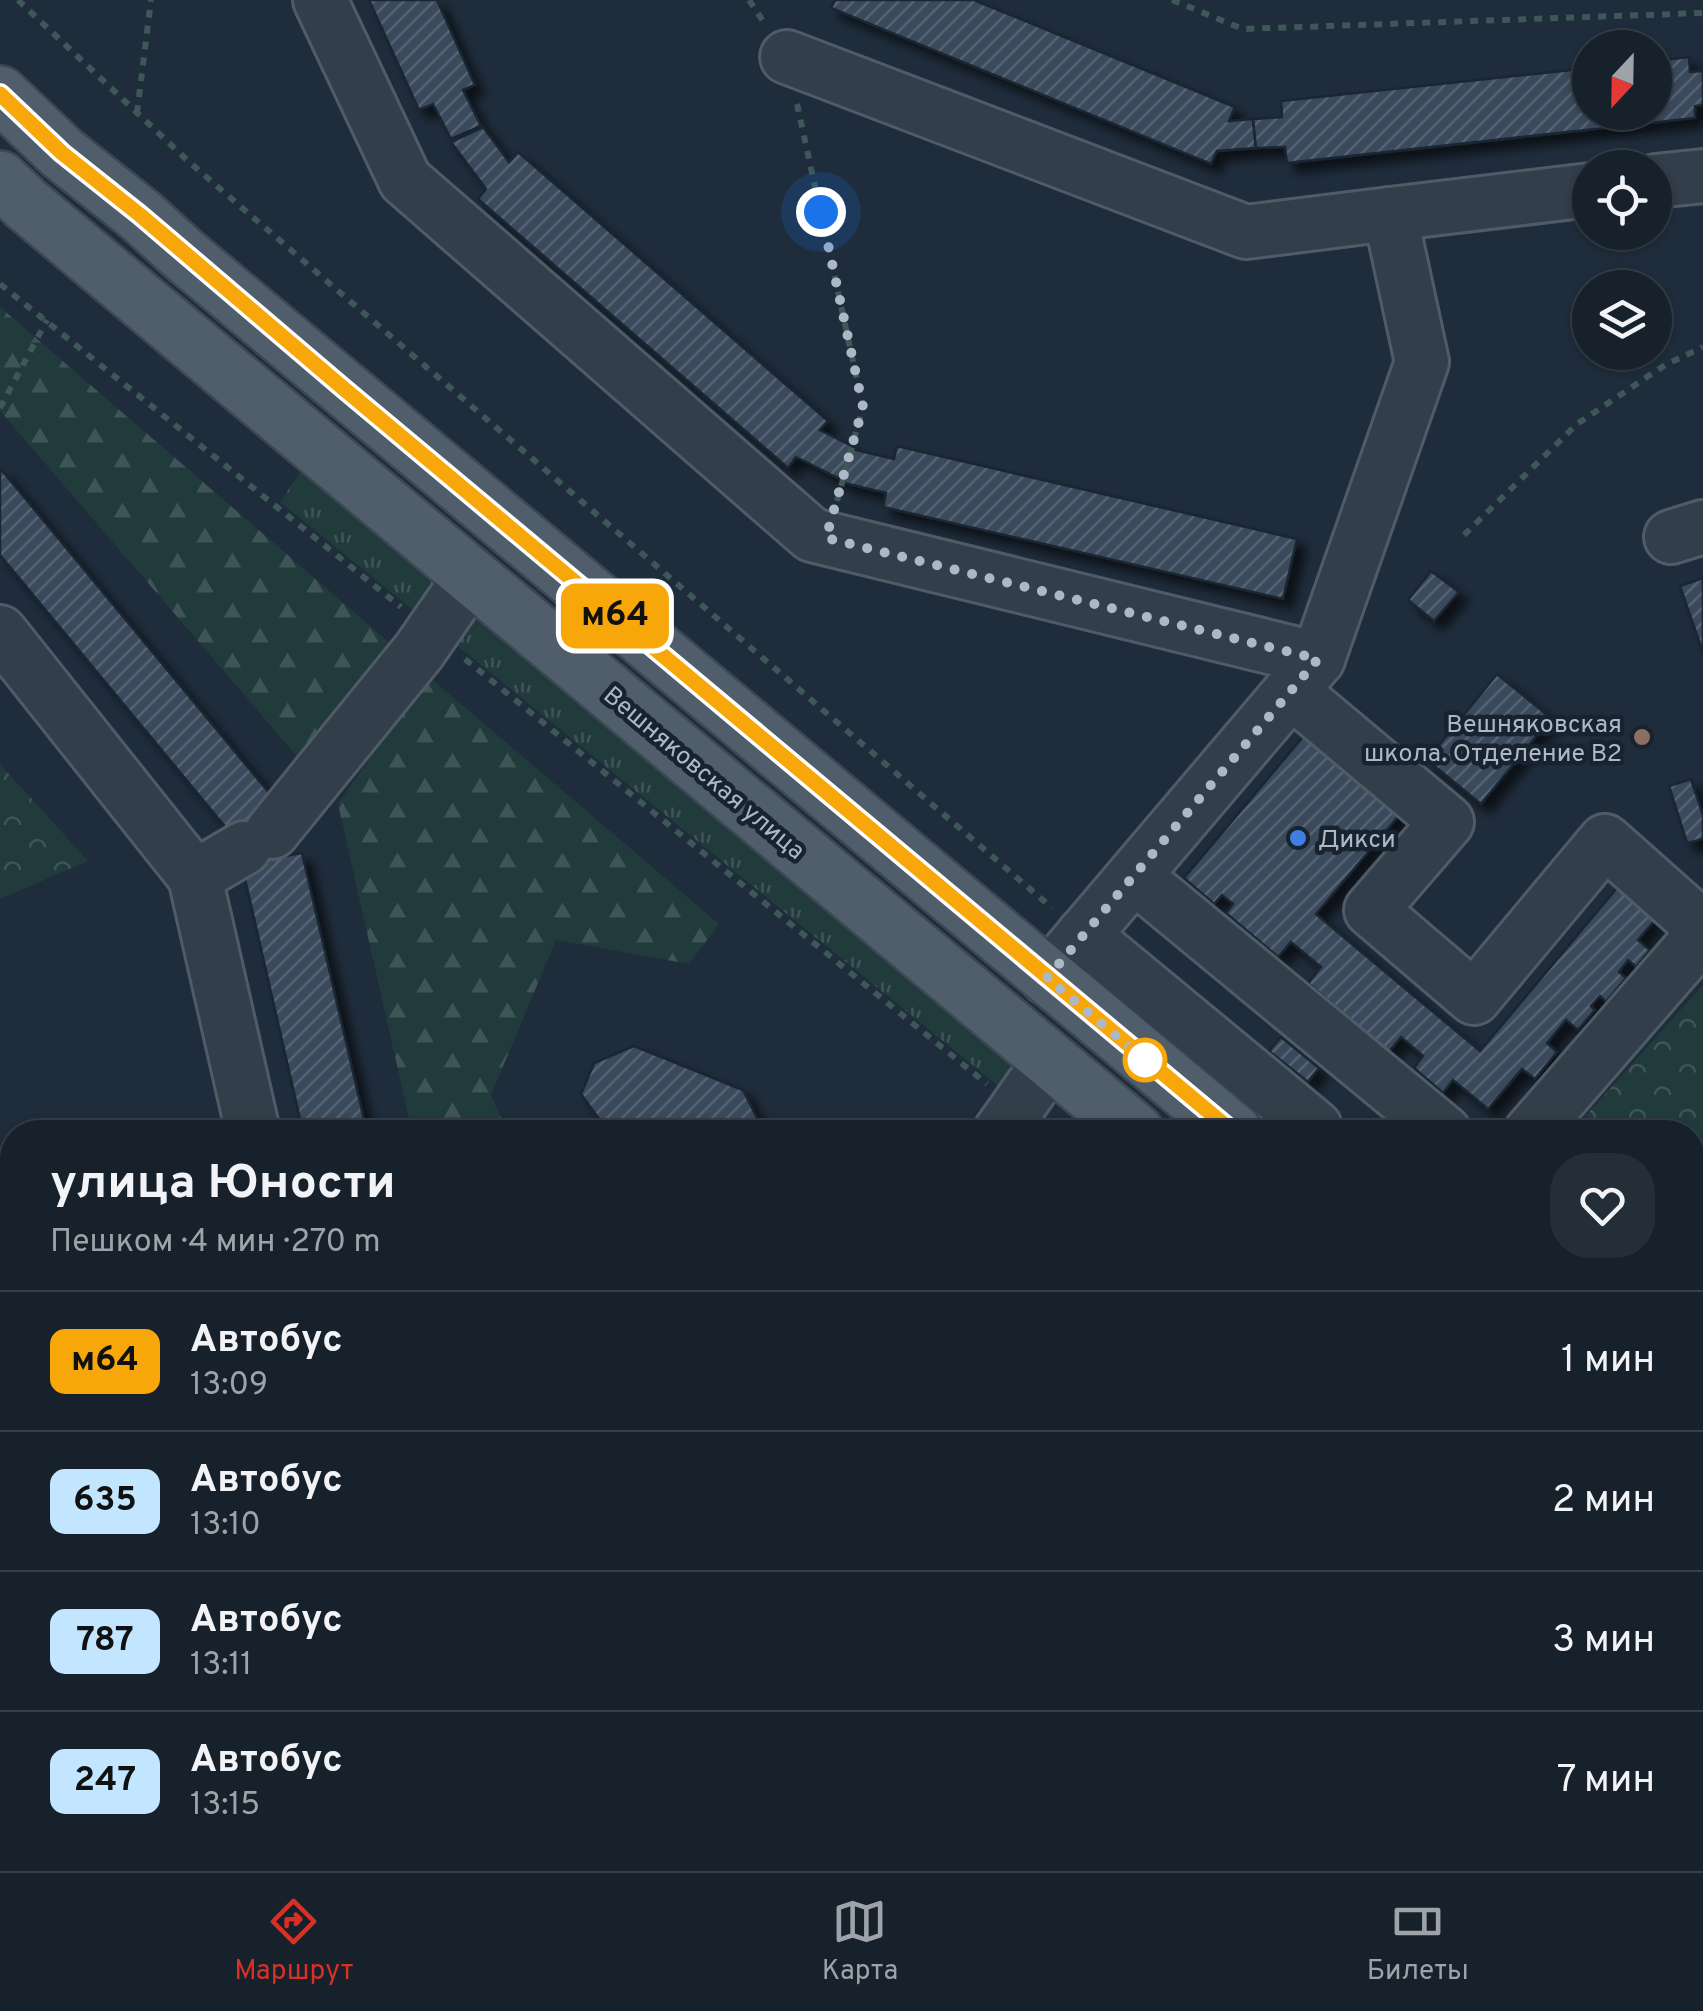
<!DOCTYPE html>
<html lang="ru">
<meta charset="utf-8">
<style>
body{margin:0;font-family:Overpass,sans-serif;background:#242e38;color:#f1f3f6;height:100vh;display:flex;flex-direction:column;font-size:38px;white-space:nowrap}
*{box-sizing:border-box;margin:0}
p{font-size:32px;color:#9ea3a9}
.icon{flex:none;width:55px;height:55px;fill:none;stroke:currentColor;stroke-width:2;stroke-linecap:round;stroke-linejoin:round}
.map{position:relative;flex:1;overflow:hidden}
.panel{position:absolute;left:0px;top:1120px;width:1705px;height:752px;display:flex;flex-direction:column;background:#17212c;border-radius:40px 40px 0 0;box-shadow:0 2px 8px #0004,0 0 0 2px #363e48}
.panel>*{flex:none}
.badge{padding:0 20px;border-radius:15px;font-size:35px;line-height:65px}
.needle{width:65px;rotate:202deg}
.buttons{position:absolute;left:1572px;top:30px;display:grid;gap:20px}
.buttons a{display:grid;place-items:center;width:100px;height:100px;border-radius:50%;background:#17212c;box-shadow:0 2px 8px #0004,0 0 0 2px #363e48;font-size:50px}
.you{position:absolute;width:50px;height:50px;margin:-25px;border:8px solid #fff;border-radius:50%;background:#1a73e8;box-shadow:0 0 0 15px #1a73e833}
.map>.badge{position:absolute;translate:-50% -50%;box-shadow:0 0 0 5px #fff}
.round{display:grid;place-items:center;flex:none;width:105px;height:105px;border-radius:40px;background:#242e38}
.headline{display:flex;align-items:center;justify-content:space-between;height:170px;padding:0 50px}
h1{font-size:48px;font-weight:700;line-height:75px}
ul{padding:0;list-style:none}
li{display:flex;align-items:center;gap:30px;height:140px;padding:0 50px;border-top:2px solid #363e48}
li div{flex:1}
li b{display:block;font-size:38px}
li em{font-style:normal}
li .badge{min-width:110px;font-weight:700;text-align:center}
.menu{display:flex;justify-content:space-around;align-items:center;height:140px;border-top:2px solid #363e48;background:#17212c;font-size:28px;color:#9ea3a9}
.menu a{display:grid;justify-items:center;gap:5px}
.menu .on{color:#d93025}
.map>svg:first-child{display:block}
.grass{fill:url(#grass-tufts)}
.forest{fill:url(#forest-firs)}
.park{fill:url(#park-crowns)}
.building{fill:url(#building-hatch);stroke:#1a2531;stroke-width:2.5;filter:url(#shadow)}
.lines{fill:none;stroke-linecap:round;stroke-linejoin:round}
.minor-casing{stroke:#505b68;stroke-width:58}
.major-casing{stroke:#3c4754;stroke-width:60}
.path{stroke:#3e5759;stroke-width:6;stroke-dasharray:8 8;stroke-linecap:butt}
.minor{stroke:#333e4b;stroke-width:52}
.major{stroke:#505d6b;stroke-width:55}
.line-casing{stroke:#fff;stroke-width:22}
.line{stroke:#f7a709;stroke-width:15}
.walk{stroke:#adb8c7;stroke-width:10;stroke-dasharray:0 18}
.education-dot{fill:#8d6e63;stroke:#18232f;stroke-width:4}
.shop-dot{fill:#3f7fe0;stroke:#18232f;stroke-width:4}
.stop-dot{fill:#fff;stroke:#f7a709;stroke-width:5}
.labels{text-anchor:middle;stroke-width:9;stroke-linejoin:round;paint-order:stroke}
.poi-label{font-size:25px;fill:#adb8c7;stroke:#18232f;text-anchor:end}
.street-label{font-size:25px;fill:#adb8c7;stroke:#18232f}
</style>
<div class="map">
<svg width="1703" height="1871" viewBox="0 0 1703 1871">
<defs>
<pattern id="grass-tufts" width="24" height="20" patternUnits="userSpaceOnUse" patternTransform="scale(2.5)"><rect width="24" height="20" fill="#213a3c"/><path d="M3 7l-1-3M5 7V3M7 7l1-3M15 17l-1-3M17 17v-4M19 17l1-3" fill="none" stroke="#3f5457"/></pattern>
<pattern id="forest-firs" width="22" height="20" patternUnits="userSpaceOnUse" patternTransform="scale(2.5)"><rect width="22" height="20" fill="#213a3c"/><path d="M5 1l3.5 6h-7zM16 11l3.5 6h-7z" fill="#3f5457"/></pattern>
<pattern id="park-crowns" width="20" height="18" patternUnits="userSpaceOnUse" patternTransform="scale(2.5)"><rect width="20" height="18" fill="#213a3c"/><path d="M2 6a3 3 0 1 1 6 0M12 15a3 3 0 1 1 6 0" fill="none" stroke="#3f5457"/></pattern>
<pattern id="building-hatch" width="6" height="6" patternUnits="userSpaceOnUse" patternTransform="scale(2.5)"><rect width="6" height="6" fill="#3a4a5b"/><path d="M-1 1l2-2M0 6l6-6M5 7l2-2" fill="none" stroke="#546271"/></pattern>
<filter id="shadow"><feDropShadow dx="9" dy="9" stdDeviation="5" flood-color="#0009"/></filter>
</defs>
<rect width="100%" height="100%" fill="#1f2c3b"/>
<g class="grass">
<path d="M302,470L440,585L419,615L280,502Z"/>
<path d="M470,610L1028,1076L1013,1098L449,639Z"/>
<path d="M1692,1526L1703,1534V1685L1693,1678Z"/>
<path d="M1567,1860H1641L1646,1871H1562Z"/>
</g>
<g class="forest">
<path d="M0,307L399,651L314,776L0,411Z"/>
<path d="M427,675L719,924L689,964L556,940L491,1095L507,1132H412L338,804Z"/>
<path d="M576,1860H655V1871H578Z"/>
<path d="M1477,1860H1567L1562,1871H1473Z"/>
</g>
<g class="park">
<path d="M0,764L88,861L0,899Z"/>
<path d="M1703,985V1414L1692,1407V1132H1571Z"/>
</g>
<g class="building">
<path d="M369,0H437L475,85L463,90L481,126L451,139L433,104L419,110Z"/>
<path d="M835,0H974L1235,107L1229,121L1253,119L1256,148L1217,151L1211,164L831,8Z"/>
<path d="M1689,57L1690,72L1703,71V105L1695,106V118L1287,163L1285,147L1256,148L1253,119L1282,117L1281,101L1590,68V112H1655V61Z"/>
<path d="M483,127L509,162L518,152L828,421L820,430L852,446L842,480L796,457L788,468L478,199L486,189L451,142Z"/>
<path d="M897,446L1297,539L1283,599L883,507L886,493L844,483L852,449L894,459Z"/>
<path d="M0,468L275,800L272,832L232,835L0,555Z"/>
<path d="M1431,571L1459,592L1434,621L1408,600Z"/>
<path d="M1703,578V653L1680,586Z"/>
<path d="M1497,674L1551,718L1481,804L1427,760Z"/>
<path d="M1307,732L1402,812L1316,914L1480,1051L1617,888L1655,920L1638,940L1650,950L1636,967L1628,960L1619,972L1626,978L1606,1002L1600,996L1591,1006L1595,1010L1578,1030L1566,1020L1547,1043L1557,1052L1535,1079L1522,1069L1488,1109L1453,1080L1443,1093L1414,1068L1423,1056L1401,1037L1389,1052L1308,983L1321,967L1291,942L1278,957L1226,913L1233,904L1222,895L1214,904L1184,878Z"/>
<path d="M1691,779L1703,815V839L1687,843L1669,786Z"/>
<path d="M272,832L285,856L302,853L367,1132H303L242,866Z"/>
<path d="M1281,1037L1319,1068L1308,1082L1269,1051Z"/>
<path d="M634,1046L743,1090L762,1128L760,1132H613L607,1130L581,1094L594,1063Z"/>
<path d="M0,1370L12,1381V1582L0,1595V1455L5,1449L0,1444Z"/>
<path d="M470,1860H536L538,1871H472Z"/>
<path d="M794,1860H849L854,1871H799Z"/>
<path d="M1382,1860H1449L1444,1871H1377Z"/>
</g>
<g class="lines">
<g class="minor-casing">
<g id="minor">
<path d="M320,0L405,180L812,535L1318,659"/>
<path d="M787,57L1246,232L1390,214"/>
<path d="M1655,181L1703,176"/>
<path d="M1671,537L1703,527"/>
<path d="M0,632L195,877L253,1132"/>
<path d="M1291,691L1447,822L1371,910L1474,998L1605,841L1703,928"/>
<path d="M272,832L419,651L471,576"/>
<path d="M1134,876L1444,1132"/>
<path d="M195,877L244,848"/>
<path d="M1083,935L1315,1127"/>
<path d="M1047,978L1318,659L1422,362L1390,214L1590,190"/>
<path d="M1000,1132L1050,1061"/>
<path d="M1531,1132L1703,934"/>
<path d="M1692,1704L1703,1710"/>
<path d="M0,1821L12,1826"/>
<path d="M94,1860L121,1871"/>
<path d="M417,1860L419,1871"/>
<path d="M706,1860L710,1871"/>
<path d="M1306,1871L1310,1860"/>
</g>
</g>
<g class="major-casing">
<g id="major">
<path d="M0,94L62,153L140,215L183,254L1234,1132"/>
<path d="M0,179L26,204L1136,1132"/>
<path d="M1692,1484L1703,1492"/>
<path d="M1692,1761L1703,1781"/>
</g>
</g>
<g class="path">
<path d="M18,0L188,161L1052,908"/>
<path d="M749,0L765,24"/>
<path d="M1172,0L1243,29L1703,13"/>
<path d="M797,104L863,407L837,501"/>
<path d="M137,113L151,0"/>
<path d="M0,284L401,607"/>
<path d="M0,408L47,320"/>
<path d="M1464,535L1577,424L1665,365L1703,347"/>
<path d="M465,659L987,1084"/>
<path d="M1692,1240L1703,1239"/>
<path d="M1692,1250H1703"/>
<path d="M1692,1417L1703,1425"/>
<path d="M0,1692L12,1662"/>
<path d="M1692,1835L1703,1860"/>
<path d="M1459,1871L1464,1860"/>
</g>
<use href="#minor" class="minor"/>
<use href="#major" class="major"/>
</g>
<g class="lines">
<g class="line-casing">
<path id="line" d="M0,94L62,153L140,215L343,388L1233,1132"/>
</g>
<use href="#line" class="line"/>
<path class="walk" d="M821,212L863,407L826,538L1318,659L1047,978L1145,1060"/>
</g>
<circle class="education-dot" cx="1642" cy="737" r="10"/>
<circle class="shop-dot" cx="1298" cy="838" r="10"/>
<circle class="stop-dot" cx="1145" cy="1060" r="20"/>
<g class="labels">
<g class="poi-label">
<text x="1622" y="732">Вешняковская<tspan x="1622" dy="29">школа. Отделение В2</tspan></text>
<text x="1318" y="847" text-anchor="start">Дикси</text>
</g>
<g class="street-label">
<text transform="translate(705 772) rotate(40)" y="9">Вешняковская улица</text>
</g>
</g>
</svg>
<div class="buttons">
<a><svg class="needle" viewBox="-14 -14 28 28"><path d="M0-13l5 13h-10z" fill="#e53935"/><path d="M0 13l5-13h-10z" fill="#9ea3a9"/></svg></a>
<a><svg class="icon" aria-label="locate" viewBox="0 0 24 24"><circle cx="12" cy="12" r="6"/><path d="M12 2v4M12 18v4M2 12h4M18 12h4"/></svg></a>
<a><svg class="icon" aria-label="layers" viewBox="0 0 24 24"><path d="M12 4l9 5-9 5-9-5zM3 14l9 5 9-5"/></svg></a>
</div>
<div class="you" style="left:821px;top:212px"></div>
<b class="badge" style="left:615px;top:616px;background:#f7a709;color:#111">м64</b>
<section class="panel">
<div class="headline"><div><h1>улица Юности</h1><p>Пешком · 4 мин · 270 m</p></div><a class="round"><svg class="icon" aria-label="heart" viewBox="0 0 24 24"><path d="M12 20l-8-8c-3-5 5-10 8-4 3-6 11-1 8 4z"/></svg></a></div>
<ul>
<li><span class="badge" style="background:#f7a709;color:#111">м64</span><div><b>Автобус</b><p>13:09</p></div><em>1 мин</em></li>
<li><span class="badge" style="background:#c2e6ff;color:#111">635</span><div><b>Автобус</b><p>13:10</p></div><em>2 мин</em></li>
<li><span class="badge" style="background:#c2e6ff;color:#111">787</span><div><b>Автобус</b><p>13:11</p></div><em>3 мин</em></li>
<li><span class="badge" style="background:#c2e6ff;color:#111">247</span><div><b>Автобус</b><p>13:15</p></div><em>7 мин</em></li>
</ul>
</section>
</div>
<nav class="menu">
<a class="on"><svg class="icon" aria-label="directions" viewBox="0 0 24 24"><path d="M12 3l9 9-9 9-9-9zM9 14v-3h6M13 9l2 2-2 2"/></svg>Маршрут</a>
<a><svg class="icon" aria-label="map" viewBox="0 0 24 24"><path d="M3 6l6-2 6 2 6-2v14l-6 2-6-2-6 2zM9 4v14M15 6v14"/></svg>Карта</a>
<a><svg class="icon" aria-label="tickets" viewBox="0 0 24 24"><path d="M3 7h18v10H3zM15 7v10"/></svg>Билеты</a>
</nav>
